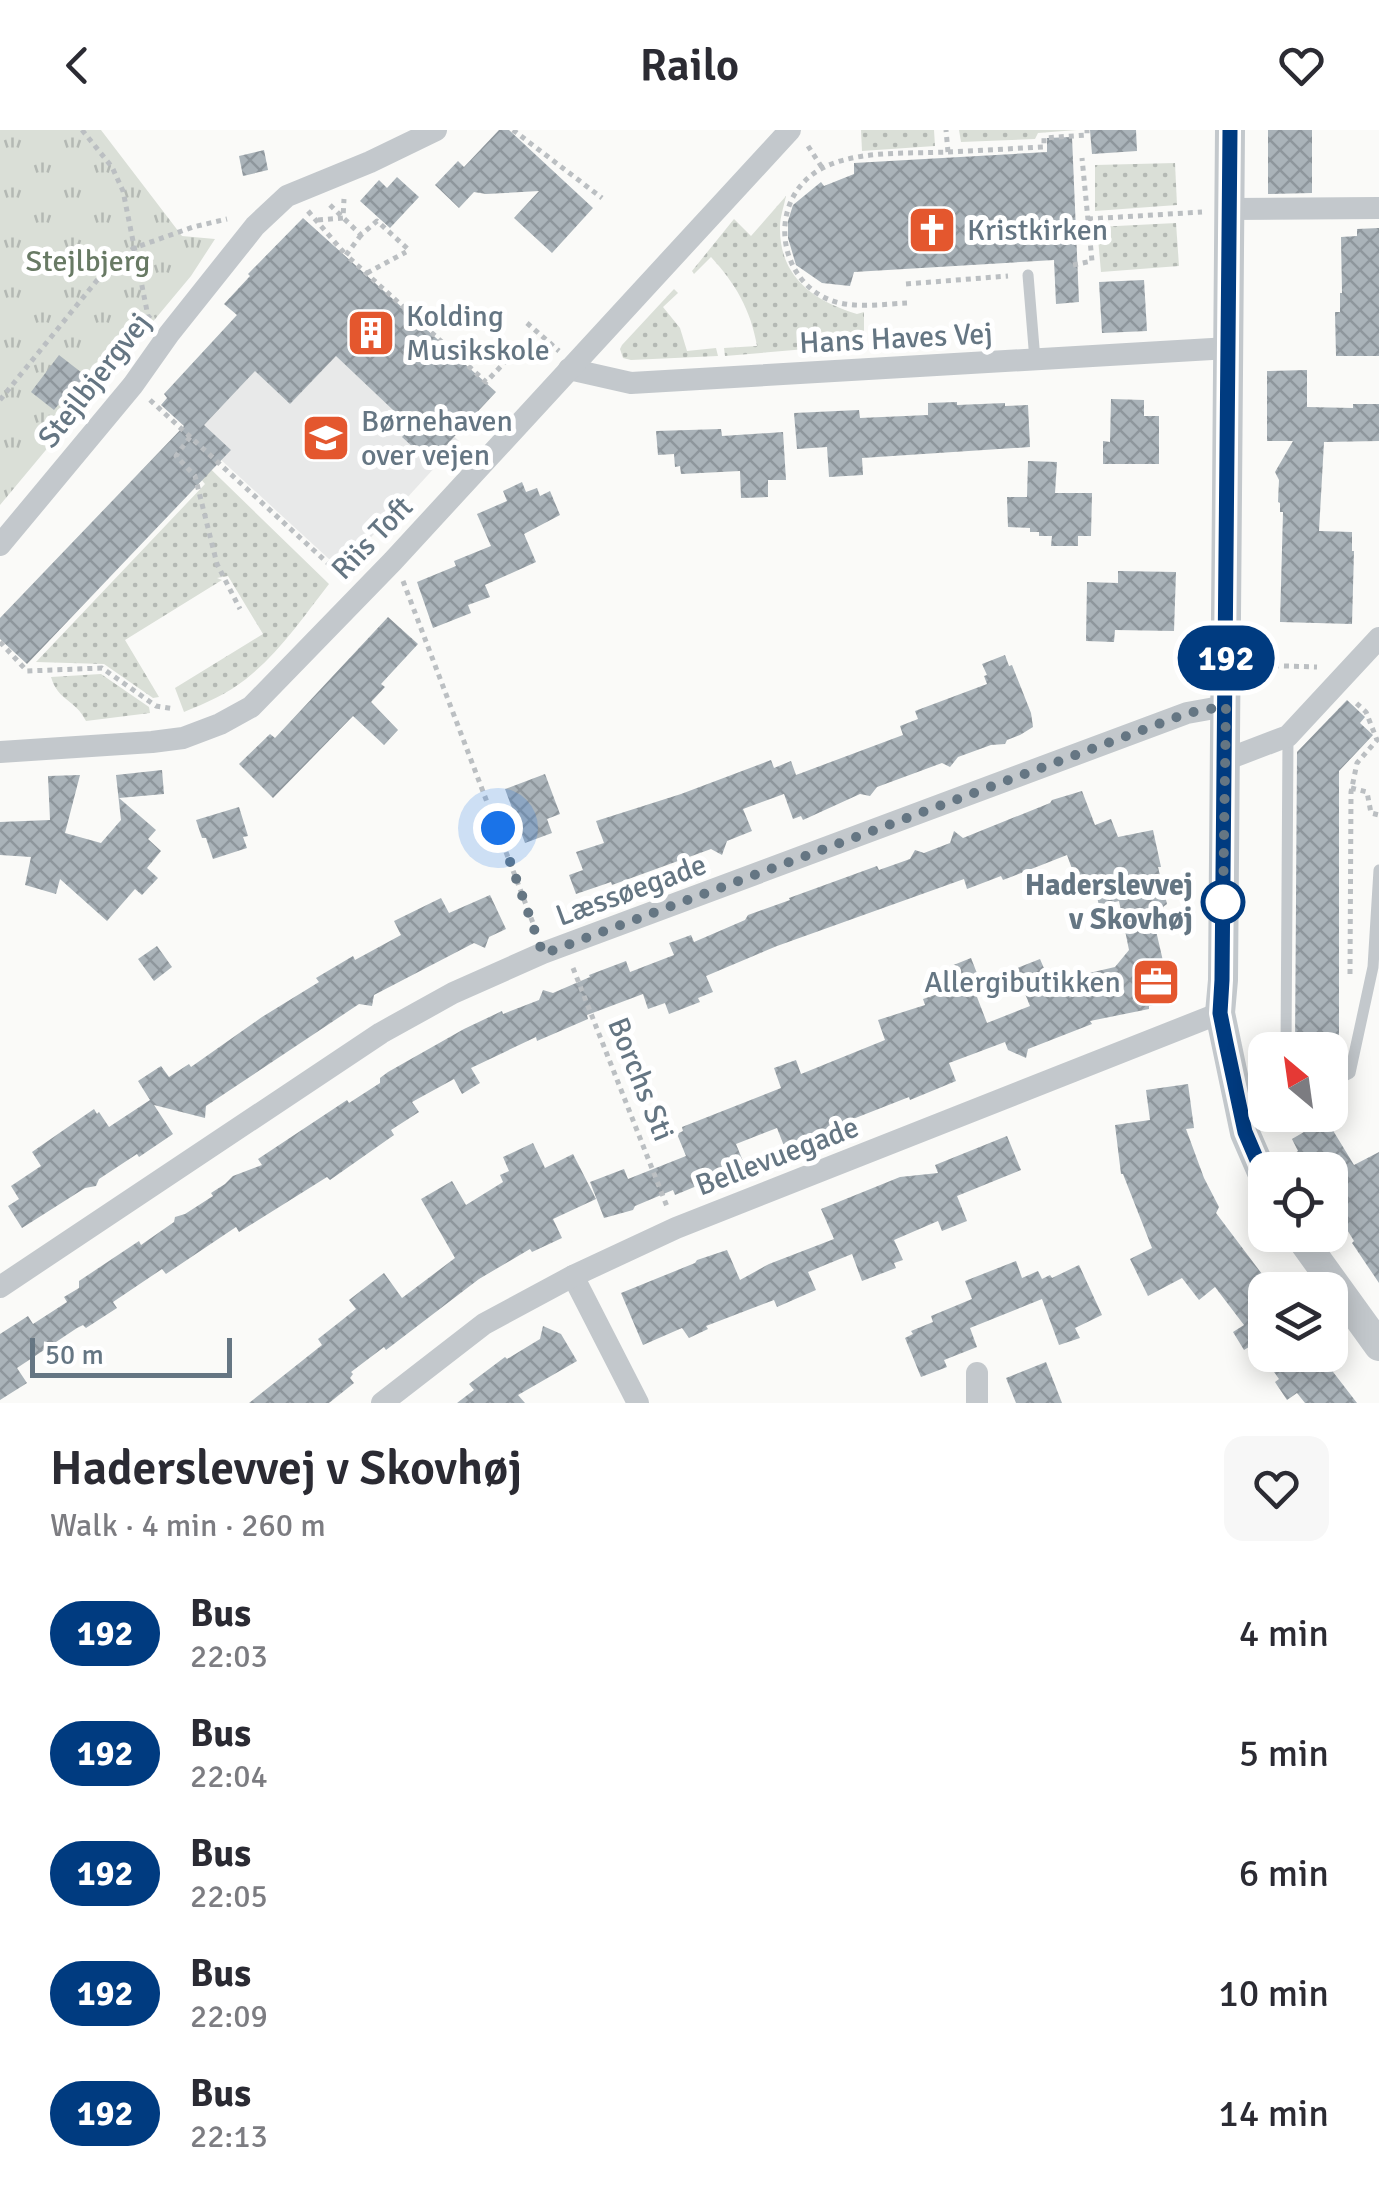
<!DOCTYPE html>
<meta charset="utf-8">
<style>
body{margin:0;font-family:Signika,sans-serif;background:#f7f7f7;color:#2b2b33;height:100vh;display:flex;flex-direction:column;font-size:38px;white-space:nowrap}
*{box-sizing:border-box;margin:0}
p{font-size:32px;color:#7c7c81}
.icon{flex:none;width:55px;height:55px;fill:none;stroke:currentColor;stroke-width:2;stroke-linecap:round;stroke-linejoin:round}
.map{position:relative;height:1273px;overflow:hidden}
.details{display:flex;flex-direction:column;background:#fff;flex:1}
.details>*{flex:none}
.badge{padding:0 20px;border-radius:32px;font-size:35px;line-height:65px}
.needle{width:65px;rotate:331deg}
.tools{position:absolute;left:1248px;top:902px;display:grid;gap:20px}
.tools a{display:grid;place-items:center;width:100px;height:100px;border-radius:20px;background:#fff;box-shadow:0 5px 25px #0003;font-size:50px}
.scale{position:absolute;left:30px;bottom:25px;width:202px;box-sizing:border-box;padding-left:10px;border:5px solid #657683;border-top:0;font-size:28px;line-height:35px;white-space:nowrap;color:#657683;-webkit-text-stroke:8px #fff;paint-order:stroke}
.you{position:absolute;width:50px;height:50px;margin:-25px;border:8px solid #fff;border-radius:50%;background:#1a73e8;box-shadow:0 0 0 15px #1a73e833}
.map>.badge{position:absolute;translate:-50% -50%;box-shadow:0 0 0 5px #fff}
.round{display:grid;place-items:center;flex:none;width:105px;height:105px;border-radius:20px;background:#f7f7f7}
.headline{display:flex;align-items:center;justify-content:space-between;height:170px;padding:0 50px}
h1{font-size:48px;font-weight:600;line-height:75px}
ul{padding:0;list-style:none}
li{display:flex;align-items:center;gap:30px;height:120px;padding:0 50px}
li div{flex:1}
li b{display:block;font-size:38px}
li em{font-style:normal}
li .badge{min-width:110px;font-weight:700;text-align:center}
header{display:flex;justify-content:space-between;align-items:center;height:130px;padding:0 50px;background:#fff;font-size:45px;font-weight:600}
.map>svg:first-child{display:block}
.built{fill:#e8e9e9}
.grass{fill:url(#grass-dots)}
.park{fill:url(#park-tufts)}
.building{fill:url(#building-cross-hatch)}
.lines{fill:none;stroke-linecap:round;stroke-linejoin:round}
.path{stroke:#bbbfc2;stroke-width:5;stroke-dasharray:5 5;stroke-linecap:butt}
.service{stroke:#c3c8cc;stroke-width:11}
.minor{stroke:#c3c8cc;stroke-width:22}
.tertiary{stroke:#c3c8cc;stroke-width:30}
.line-casing{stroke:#fff;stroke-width:22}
.line{stroke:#003b80;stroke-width:15}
.walk{stroke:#657683;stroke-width:10;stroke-dasharray:0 18}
.stop-dot{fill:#fff;stroke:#003b80;stroke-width:5}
.labels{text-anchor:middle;stroke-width:10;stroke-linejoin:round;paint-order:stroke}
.poi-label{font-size:30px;fill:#657683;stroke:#fff;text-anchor:start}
.park-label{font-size:30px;fill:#687a64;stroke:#fff}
.street-label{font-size:30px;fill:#657683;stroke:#fff}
.stop-label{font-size:30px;font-weight:bold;fill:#657683;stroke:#fff;text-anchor:end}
</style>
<header><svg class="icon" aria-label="back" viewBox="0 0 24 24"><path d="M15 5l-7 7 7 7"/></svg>Railo<svg class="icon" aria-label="heart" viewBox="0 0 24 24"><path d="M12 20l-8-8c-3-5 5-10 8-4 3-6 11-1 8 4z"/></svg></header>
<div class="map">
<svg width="1379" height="1273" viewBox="0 0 1379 1273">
<defs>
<pattern id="grass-dots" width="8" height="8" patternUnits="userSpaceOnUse" patternTransform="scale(2.5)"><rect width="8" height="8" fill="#dadfd7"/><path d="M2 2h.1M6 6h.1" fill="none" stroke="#b4b9b4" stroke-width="1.8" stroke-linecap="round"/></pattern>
<pattern id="park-tufts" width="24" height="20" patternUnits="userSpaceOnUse" patternTransform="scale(2.5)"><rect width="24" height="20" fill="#dadfd7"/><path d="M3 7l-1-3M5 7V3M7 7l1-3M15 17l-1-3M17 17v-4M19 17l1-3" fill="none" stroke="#b4b9b4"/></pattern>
<pattern id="building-cross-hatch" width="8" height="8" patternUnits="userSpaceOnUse" patternTransform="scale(2.5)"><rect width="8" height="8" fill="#aab3b9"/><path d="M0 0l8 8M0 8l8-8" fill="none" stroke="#8e969c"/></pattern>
</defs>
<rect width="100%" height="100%" fill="#fafaf8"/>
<path class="built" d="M311,175L459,311L341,440L194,305Z"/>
<g class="grass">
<path d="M861,0H934L935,16L862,21Z"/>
<path d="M959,0H1077L1038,3L1035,9L961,12Z"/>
<path d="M1175,33L1177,75L1095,81V35Z"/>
<path d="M786,66C784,76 780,87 780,97C779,147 814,171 857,184L864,182V214L725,226L724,218L757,216C751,180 735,153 711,127L694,144L692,141L734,89L751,106Z"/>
<path d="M1176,93L1179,136L1101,142L1097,97Z"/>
<path d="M674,159L678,163L663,177L680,198L687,221L716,218L718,226L631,230L623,228L620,219L622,215Z"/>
<path d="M188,317L329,454C304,486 279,523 246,549C227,564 206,573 184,582L175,558L263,504L228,446L217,448L222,450L125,510L159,567L153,568L104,534L36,532L205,354L182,327Z"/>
<path d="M101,544L149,577L150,583L86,591C75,569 58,571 51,547Z"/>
</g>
<path class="park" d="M0,0H101L182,106L215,109L191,146L0,375Z"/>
<g class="building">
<path d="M499,0H509L593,78L552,123L514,88L539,61L486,64L474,62L459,78L435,55L458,31L464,37Z"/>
<path d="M1090,0H1136L1137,21L1092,24Z"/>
<path d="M1268,0H1312V63L1268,64Z"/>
<path d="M1072,7L1079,172L1056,174L1054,130L854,142L850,156L822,153L796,135L788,108V91L793,75L821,52L824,56L854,44V33L1047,22V8Z"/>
<path d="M264,20L268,40L243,46L239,26Z"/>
<path d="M397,47L419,67L390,98L360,71L379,50L387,58Z"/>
<path d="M303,88L496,262L439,323L436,320L427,330L402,307L411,297L336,226L290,274L255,241L204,295L231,320L27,534L0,509V488L184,296L161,275L167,268L164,264L237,185L224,174L250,146L248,144Z"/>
<path d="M1379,98V226H1336L1335,182H1340V163H1342L1341,107L1357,106V99Z"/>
<path d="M1144,150L1147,201L1102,203L1099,152Z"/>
<path d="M59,225L91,250L76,270L68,263L54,280L31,262Z"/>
<path d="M1307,240V277L1353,278V274H1379V311L1324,312L1319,401L1352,402V421H1354L1352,494L1280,492L1283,382H1280V373L1278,372L1279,350L1275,342L1293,311H1267V241Z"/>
<path d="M1111,269L1144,270V286H1159V334H1103V311L1110,312Z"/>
<path d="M957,272V275L1005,273V276L1028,275L1030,317L862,328L863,345L829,347L827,317L797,319L794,283L859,280L860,288L928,285V273Z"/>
<path d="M721,299L722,306L783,302L786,350H768V367L741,368L740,341L681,344L680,336L675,337L674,324L658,325L656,301Z"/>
<path d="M1028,331L1057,332L1055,363H1092L1091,406H1078V416H1051L1052,406H1039V402H1030V398L1008,397L1007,367H1027Z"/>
<path d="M522,352L526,362L537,358L540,366L550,361L560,385L524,404L536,432L485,455L490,467L468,475L471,483L433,498L417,452L456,436L454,431L491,416L477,384L507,371L503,361Z"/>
<path d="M1118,441L1176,442L1174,501L1115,500L1114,512L1086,511L1087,452L1118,453Z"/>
<path d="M388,487L418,514L381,554L385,557L371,572L398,600L384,615L353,586L273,668L239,634L270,604L275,608Z"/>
<path d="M1005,525L1009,536L1012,535L1031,583L1033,597L1020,605L1007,610L1005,614L991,615L958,627L950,637L942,633L877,657L870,666L860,664L803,690L801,686L793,689L784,664L743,679L752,701L727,711L722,725L711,719L612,755L611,752L576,764L569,745L583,740L576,722L604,713L596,691L681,664L771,630L774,638L791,631L796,645L903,605L900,596L918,589L915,581L987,554L984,546L987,545L982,534Z"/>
<path d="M1347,570L1365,587L1360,593L1373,605L1339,641V920H1295L1297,622Z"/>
<path d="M162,640L164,664L119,668L156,700L148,709L161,721L147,738L158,748L142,765L135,759L107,791L60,749L56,764L25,755L31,727L0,725V692L50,690L48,646L80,645L65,703L101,713L121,690L116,645Z"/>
<path d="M545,644L560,684L547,689L552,703L525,713L505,659Z"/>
<path d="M1082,661L1095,695L1111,689L1118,707L1153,700L1161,737H1158L1167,774L1163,777L1165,789L1154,792L1163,831L1174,836L1167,846L1171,866L1156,869L1158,874L1149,876V879L1090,891L1092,894L1028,919L1026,928L1008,920L1005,912L949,933L956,951L910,970L909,967L784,1016L777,998L736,1014L745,1036L675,1065L673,1060L635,1076L633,1080L604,1088L590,1052L624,1039L628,1049L686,1026L677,1004L683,1001L682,997L781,958L774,938L796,930L801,944L885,910L878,890L925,875L923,869L938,864L931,844L971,828L980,851L972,854L987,893L1030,876L1015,839L1040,829L1052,857L1089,843L1115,837L1129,820L1119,771L1099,776L1095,757L1080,761L1067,725L1003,750L1001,746L967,759L964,749L777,816L706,846L713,862L698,868L700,872L669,884L665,873L648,879L643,864L587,885L588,889L537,911L536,907L471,938L480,953L462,964L454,949L412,972L419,982L391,1000L394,1005L330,1050L327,1047L239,1102L236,1097L166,1144L162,1139L113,1172L117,1178L86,1198L83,1195L77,1198L17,1238L27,1253L0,1270V1204L28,1186L33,1194L67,1172L64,1167L79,1158V1151L139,1111L141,1115L174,1092L175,1087L185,1084L213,1066L211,1063L225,1054L233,1046L262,1035L258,1029L347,970L349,973L380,953V948L388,942L464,899L502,881L503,884L539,870L543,860L553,863L590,847L589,845L626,831L630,842L674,825L669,813L691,805L694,812L745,790L748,785L790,770L789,768L877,736L879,740L910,729L915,720L924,723L950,713L954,701L963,708L1050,673L1052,670Z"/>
<path d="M239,677L248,706L243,707L247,718L213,729L206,708H202L196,690Z"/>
<path d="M490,765L506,799L489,807L485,818L474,813L374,865L372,876L359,874L206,976L205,988L154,975L173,1004L139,1027L137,1024L99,1049L96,1056L85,1058L22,1098L8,1076L19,1069L11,1056L41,1036L32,1022L94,979L97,984L99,982L109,997L150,970L138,951L161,936L169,947L189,934L191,937L262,887L319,852L316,848L353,826L355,830L401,805L394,791L441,768L449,783Z"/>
<path d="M157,816L172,837L154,851L138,829Z"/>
<path d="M1188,954L1194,998L1186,999L1204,1048L1219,1077L1216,1083L1265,1148V1223L1257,1212L1244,1220L1233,1202L1244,1195L1215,1157L1199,1170L1182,1148L1148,1166L1130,1129L1152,1118L1123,1044H1121L1115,995L1150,990L1146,960Z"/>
<path d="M1326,989L1354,1035L1379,1022V1153L1352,1113L1354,1111L1330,1072V1040H1306L1295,1023L1298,1021L1292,1009Z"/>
<path d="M1007,1006L1021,1040L957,1066L967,1091L942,1101L938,1091L894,1110L903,1130L894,1133L896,1138L862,1151L852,1124L808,1142L816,1160L777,1177L774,1170L706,1196L708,1199L689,1208L682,1198L643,1215L621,1163L695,1133L697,1130L727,1120L740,1150L769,1134L834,1109L821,1079L900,1047L938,1043L935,1035Z"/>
<path d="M533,1013L545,1038L573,1024L596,1069L553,1089L562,1108L532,1122L530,1119L479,1149L386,1220L384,1217L351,1242L353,1244L350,1248L354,1253L329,1273H249L322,1215L318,1209L356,1179L349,1170L384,1143L402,1168L455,1128L421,1069L452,1051L466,1075L503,1052L500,1045L509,1041L503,1027Z"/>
<path d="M1016,1131L1022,1148L1038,1141L1042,1149L1050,1145L1052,1148L1079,1135L1102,1185L1075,1198L1080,1208L1059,1215L1042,1169L970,1198L977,1217L944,1230L947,1237L921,1247L905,1208L913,1204L911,1201L933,1192L931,1186L972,1169L965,1151Z"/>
<path d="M543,1196L561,1204L577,1231L518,1265L525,1273H457L474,1260L469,1254L505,1227L507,1229L540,1209Z"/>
<path d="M1262,1225H1320L1357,1273H1305L1297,1263L1287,1270L1275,1252L1279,1249Z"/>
<path d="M1046,1232L1062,1273H1016L1006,1248Z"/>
</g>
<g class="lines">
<g class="path">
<path d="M82,0L112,37L123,61L148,186L152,190"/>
<path d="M513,0L602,68"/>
<path d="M808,16L823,39"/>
<path d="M948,22L1044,17V8L1087,5V0"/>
<path d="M330,75L361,105L377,91L409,120"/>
<path d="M308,81L346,125"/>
<path d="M1088,89L1202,82"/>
<path d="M318,90L343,88L344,69"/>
<path d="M361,105L346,125L486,252L505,232"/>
<path d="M1073,135L1092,131L1082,28"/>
<path d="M367,143L406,122"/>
<path d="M906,154L1008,146"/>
<path d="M907,173C884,174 852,179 830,170C779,150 768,77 813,44C847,19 907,24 948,22L946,0"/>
<path d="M527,193L559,221"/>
<path d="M0,270L107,138L134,118L193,97L227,89"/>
<path d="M150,270L344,448"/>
<path d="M190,307L176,326L195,346L217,434L240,479"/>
<path d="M403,451L536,801"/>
<path d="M0,512L27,541L102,538L156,576L175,579"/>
<path d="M1254,535L1317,537"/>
<path d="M1351,658L1367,662L1371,683L1379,685"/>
<path d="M573,838L668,1079"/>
<path d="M1350,844L1351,662L1357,633L1377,610L1366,582L1354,571"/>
</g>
<g class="service">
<path d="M1028,145L1035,230"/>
<path d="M1286,920L1288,606"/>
<path d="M1330,953L1350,943L1373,837L1379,740"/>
<path d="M1249,1000L1269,985"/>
</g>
<g class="minor">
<path d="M1230,79L1379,78"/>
<path d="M569,239L631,253L1229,218"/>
<path d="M0,415L133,255L169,204L255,96L287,66L370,32L436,0"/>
<path d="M0,622L152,612L183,608L220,594L251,577L393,431L790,0"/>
<path d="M1225,630L1288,606L1379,508"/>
<path d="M573,1146L638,1273"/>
<path d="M0,1157L381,903L453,863L543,823L1187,583L1226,576"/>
<path d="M382,1273L484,1194L573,1146L676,1098L1220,883"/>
<path d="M977,1273V1243"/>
</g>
<g class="tertiary">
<path d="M1230,0L1223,850L1220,883L1245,1003L1265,1049"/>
<path d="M1299,1105L1379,1216"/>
</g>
</g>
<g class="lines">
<g class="line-casing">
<path id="line" d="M1230,0L1222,850L1220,883L1226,913L1245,1002L1265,1049"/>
</g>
<use href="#line" class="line"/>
<path class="walk" d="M498,698L543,824L1188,583L1226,576L1223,776V772"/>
</g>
<defs>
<g id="church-square" transform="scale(2.5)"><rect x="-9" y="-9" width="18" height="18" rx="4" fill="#e4572e" stroke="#fff"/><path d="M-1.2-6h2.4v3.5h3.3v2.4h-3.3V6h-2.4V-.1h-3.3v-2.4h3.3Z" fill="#fff"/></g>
<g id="building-square" transform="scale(2.5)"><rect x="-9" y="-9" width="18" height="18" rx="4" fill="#e4572e" stroke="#fff"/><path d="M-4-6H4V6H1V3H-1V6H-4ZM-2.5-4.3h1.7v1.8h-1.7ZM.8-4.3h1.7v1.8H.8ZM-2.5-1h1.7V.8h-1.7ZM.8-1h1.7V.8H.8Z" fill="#fff"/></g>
<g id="school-square" transform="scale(2.5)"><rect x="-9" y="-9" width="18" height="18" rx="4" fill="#e4572e" stroke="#fff"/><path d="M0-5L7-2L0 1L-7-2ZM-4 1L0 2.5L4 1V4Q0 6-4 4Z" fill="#fff"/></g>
<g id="office-square" transform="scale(2.5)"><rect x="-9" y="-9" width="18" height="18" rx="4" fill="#e4572e" stroke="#fff"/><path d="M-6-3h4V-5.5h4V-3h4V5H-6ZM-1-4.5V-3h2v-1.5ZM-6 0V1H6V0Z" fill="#fff"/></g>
</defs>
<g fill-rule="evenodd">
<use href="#church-square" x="932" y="100"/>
<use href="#building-square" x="371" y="203"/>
<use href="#school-square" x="326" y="308"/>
<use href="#office-square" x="1156" y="852"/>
</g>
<circle class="stop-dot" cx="1223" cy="772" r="20"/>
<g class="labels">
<g class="poi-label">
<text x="967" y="110">Kristkirken</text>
<text x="406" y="196">Kolding<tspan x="406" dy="34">Musikskole</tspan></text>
<text x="361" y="301">Børnehaven<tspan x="361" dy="34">over vejen</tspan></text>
<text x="1121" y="862" text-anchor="end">Allergibutikken</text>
</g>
<g class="park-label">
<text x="88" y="141">Stejlbjerg</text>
</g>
<g class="street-label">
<text transform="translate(896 208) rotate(-3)" y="10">Hans Haves Vej</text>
<text transform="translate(94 250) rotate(-52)" y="10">Stejlbjergvej</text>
<text transform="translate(372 408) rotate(-46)" y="10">Riis Toft</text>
<text transform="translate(631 760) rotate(-20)" y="10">Læssøegade</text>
<text transform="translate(641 949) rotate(68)" y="10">Borchs Sti</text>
<text transform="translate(777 1026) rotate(-21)" y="10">Bellevuegade</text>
</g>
<g class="stop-label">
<text x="1193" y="765">Haderslevvej<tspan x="1193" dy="34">v Skovhøj</tspan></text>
</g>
</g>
</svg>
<div class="tools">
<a><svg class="needle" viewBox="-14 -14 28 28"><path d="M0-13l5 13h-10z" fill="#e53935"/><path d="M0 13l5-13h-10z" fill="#7c7c81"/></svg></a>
<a><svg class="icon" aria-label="locate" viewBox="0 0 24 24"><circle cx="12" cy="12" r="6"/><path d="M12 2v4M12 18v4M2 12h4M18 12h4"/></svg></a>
<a><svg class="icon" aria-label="layers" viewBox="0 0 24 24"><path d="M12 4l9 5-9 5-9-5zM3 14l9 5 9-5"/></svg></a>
</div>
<div class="scale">50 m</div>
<div class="you" style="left:498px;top:698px"></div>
<b class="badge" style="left:1226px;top:528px;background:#003b80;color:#fff">192</b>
</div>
<section class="details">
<div class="headline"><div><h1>Haderslevvej v Skovhøj</h1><p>Walk · 4 min · 260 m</p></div><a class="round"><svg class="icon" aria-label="heart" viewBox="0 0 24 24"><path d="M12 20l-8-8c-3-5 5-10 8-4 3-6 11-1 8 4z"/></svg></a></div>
<ul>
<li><span class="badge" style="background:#003b80;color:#fff">192</span><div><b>Bus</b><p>22:03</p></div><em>4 min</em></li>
<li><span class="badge" style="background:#003b80;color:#fff">192</span><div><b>Bus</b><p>22:04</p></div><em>5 min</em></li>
<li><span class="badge" style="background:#003b80;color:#fff">192</span><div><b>Bus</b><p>22:05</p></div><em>6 min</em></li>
<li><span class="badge" style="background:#003b80;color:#fff">192</span><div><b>Bus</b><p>22:09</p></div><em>10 min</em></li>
<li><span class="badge" style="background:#003b80;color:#fff">192</span><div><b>Bus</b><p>22:13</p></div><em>14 min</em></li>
</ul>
</section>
